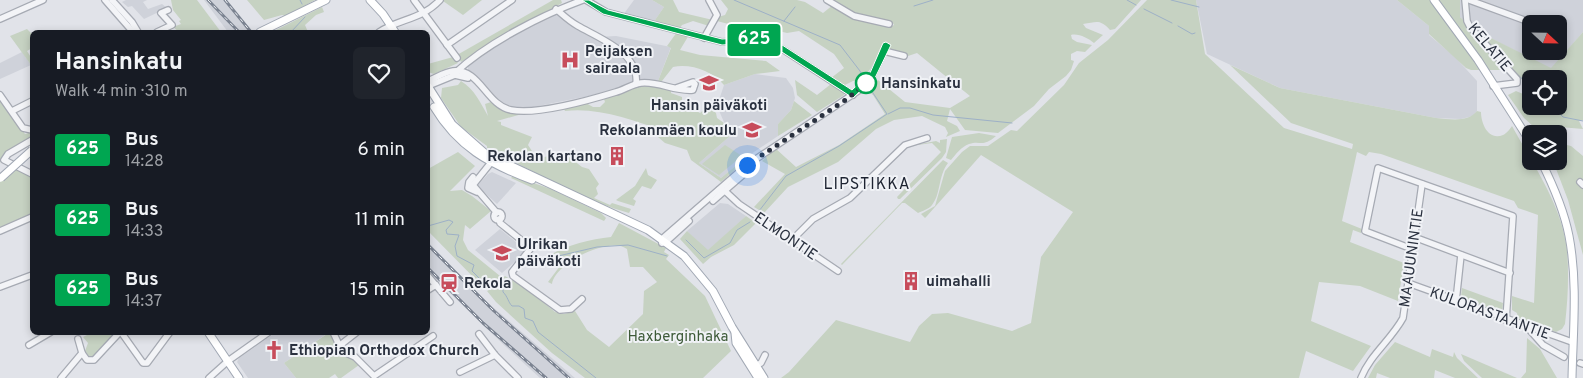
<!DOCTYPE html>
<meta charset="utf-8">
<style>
body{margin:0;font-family:Overpass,sans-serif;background:#20242c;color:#f1f3f6;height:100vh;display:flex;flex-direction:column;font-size:19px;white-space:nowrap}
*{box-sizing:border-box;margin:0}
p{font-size:16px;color:#9ea1a6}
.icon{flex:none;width:28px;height:28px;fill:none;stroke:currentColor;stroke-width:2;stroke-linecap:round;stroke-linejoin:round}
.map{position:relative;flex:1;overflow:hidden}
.side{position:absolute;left:30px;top:30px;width:400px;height:305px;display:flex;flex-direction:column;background:#171b24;border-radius:8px;box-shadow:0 2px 8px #0003}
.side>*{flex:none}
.badge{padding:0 10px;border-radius:4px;font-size:18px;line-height:32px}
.needle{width:32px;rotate:112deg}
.controls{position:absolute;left:1522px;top:15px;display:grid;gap:10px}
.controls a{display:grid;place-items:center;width:45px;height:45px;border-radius:8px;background:#171b24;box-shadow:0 2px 8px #0003;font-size:25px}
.you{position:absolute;width:25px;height:25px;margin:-12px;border:4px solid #fff;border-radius:50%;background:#1a73e8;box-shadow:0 0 0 8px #1a73e833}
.map>.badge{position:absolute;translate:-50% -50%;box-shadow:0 0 0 2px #fff}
.round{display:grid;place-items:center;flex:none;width:52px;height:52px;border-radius:8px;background:#20242c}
.headline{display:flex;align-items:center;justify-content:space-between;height:85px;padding:0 25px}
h1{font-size:24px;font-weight:700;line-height:38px}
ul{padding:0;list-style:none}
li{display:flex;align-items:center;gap:15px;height:70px;padding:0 25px}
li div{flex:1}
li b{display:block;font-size:19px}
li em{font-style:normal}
li .badge{min-width:55px;font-weight:700;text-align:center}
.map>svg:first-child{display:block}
.built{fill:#cfd2da;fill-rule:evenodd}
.green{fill:#c6d2c2}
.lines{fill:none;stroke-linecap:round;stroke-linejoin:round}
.stream{stroke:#9db0c7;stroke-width:1}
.minor-casing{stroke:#a6aab3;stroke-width:8}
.major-casing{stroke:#a1a8b4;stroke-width:9}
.minor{stroke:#f3f4f7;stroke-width:5.5}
.major{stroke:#fff;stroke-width:7}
.rail-casing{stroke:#7b8391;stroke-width:3}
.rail{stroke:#f0f2f6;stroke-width:1;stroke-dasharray:4;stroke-linecap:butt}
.major-bridge-casing{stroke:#a1a8b4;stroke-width:9;stroke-linecap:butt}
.major-bridge{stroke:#fff;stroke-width:7}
.line{fill:#00a651;stroke:#fff}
.walk{stroke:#2a313f;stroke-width:5;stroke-dasharray:0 9}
.stop-dot{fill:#fff;stroke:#00a651;stroke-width:2.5}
.labels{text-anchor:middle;stroke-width:4;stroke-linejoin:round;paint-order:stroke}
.street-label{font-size:15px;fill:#2a313f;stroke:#f0f2f6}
.poi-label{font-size:15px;font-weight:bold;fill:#2a313f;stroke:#f0f2f6;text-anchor:start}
.stop-label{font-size:15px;font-weight:bold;fill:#2a313f;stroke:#f0f2f6;text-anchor:start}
.park-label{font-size:15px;fill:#3d5a38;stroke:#f0f2f6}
.neighbourhood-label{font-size:16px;letter-spacing:1px;fill:#1c2230;stroke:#f0f2f6}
</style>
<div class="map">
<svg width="1583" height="378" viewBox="0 0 1583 378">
<rect width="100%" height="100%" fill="#e1e3e9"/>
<g class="built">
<path d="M126,0H147L143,2L148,9L162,4L167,8L144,19L132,6L128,7L122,2Z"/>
<path d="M204,0H227L251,30L246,32H228Z"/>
<path d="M634,0H652L664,7L653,23L623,15Z"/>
<path d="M1196,0H1397L1429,26V35L1455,57L1477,81V111L1473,116L1461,119L1436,118L1280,88L1207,54Z"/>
<path d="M1460,0H1583V32L1551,69L1475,30L1460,17ZM1531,24H1559V51H1531Z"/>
<path d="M553,12L598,37L616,36L671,47L658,81H639L619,90L523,109H512L501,105L483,83L468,72V63Z"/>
<path d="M22,52L31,65L0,79V63Z"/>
<path d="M755,74L786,78L793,88L795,98L791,110L778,124V136L745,158L721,178L699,163L730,136L717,106L724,85Z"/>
<path d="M492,172L516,183L497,204L477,186L488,174Z"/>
<path d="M720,203L728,204L746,216L708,251L687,231Z"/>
<path d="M500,229L527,251L502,273L475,250Z"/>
<path d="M428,242L487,302L575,378H540L505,346L428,272Z"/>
<path d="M275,333H328L284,363L296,378H248L237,362L239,358Z"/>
</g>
<g class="green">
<path d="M171,0H197L221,32H179L173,27L181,24L179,21L181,20L173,10Z"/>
<path d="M247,0H315L286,16L282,15L264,20Z"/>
<path d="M444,0H482L463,15L443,1Z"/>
<path d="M553,0H561L562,3L461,62L457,55Z"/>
<path d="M652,0H673L679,12L713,20L709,26L693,21L682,25L679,29L653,23L664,7Z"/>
<path d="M721,0H797L805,2L823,13L833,5L854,17L893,26L894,24L855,14L833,0H1141L1115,29L1110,30C1100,19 1097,22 1083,24L1086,28L1103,35L1094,43C1088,38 1078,33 1071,35L1072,39L1077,42L1092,45L1085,52L1077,51L1071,54V60L1074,61L1071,70L1066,76L1049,89L1034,106L998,133L965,130L950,109L947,121L957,126L960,131L946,137L948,133L945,127L922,116L894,120L876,129L838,162L788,187L764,213L754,207L785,174L762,161L775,148L796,167L839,145L885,114L873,95L866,90L878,80L905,102L950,108L970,96L917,53L908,56L889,50L888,44L885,43L871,68L861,81H853L843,86L831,78L844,68L834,54L799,31L787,33L771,29L755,31L717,21L718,17L725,15L728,9Z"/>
<path d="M1147,0H1196L1205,54L1284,128L1352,149L1353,144L1291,123L1230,65L1280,88L1436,118C1450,119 1467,123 1477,111L1481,112C1481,123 1488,141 1503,135C1506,134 1510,129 1512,126C1533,165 1562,205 1567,250C1569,274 1568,299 1565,324L1562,329L1556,332L1518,318L1517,313L1512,310V296L1534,303L1538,215L1518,208L1514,201L1381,154L1369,152L1366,156L1357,152L1342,221L1362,229L1361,233L1353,230L1350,242L1404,263L1398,301L1360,286L1319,282L1311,321L1371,346L1353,371L1306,351L1299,378H781L789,372L836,320L910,342L919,326L932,314L948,313L1012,331L1031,323L1041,257L1073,212L981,155L927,216L925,218L921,214L935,206L945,171L962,152L970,146H988L1011,130L1017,131L1064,85L1079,63L1108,40Z"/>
<path d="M1397,0H1460V17L1475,30L1551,68L1583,32V120L1579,121L1583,129L1548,126L1553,131H1534V127L1524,118L1508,95L1516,91L1523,94L1531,93V106H1559V79H1531L1530,89L1510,66L1503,67L1500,70H1471L1466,68L1429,34V26Z"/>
<path d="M322,7L324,12L316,15L305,25L308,32H272Z"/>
<path d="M27,29L32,34V48L27,51L32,59L31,65L10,36Z"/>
<path d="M677,32L689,35L680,50L700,55L766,61L780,71L755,74L724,85C713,71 690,63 673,67L662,81H658L671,48L667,46Z"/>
<path d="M453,57L458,63L434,74L428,72V64Z"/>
<path d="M795,80L817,95L831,84L844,93V95L817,112L797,95Z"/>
<path d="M461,81C475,90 480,102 488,116L485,104L491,102L505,112L522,114L497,121L501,122V125L532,137L528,145L532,151L544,157L564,153L582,167L589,169L599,184L596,188L598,194L594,198L610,205L612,203L631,209L629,213C583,201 530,169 487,148V146L461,127L441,98L442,88L458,85Z"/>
<path d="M642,84L671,88V93L682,97V103L700,113L708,106L716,113L717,118L724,123L730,136L699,163L721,178L745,158L744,162L721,182L691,160L687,150L665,143L658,137L664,131C633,120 598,107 565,111L564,109L586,103L593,107H600L605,102L604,99Z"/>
<path d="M0,97L25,134L32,132V138C21,144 1,150 0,164Z"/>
<path d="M794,101L812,115L778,136V124L791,110Z"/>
<path d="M979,133L996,136C982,148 981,140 969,144C961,147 956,154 951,160L946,158L952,137Z"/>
<path d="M947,139L946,152L942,158L900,199H898L897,197L941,152L932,143L910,146L936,141L940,143V140Z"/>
<path d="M1559,143L1571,146L1583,156V255L1568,200L1553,161H1559Z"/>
<path d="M725,145L742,156L719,175L702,164Z"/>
<path d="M458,152L475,166L450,191L462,190L472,196L491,211L470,229L465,225L463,240L468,250L500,276L501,279L505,276L527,289L555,312L564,314L575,311L587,330L609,347L643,314L644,291L657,282L643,267H630L627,249C609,236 555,263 552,284L548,282L560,266L551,264L555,260L550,255C567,245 591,239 611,237L619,223L666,248L664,252L669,255L666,259L705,296L731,351L703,378H585L552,353L496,302L487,291L491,289L484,288L428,231V169Z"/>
<path d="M943,160L948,163C938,176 941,194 932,205C929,209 922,211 918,213L905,203H902L842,265L841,264Z"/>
<path d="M13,168L32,177V216L0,230V182Z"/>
<path d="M646,168L648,175L657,180L651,189L642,186L633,199L636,201L634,206L618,201L616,200L635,186Z"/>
<path d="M513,176L551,189L601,213L606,218L604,221L511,178Z"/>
<path d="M746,216L756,223L734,245L711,257L703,264L680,239L687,231L708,250Z"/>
<path d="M1462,288L1503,303L1502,313L1461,297Z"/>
<path d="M330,332L341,354L353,359L359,365L341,378H338L335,374L329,378H296L284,363Z"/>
<path d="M91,333H120L91,359L85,351L88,343L83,337Z"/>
<path d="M1527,338L1540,349L1557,378H1521L1526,372Z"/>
<path d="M1395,342L1430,357L1432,349L1453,357L1454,352L1457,358L1478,378H1455L1435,370L1434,378H1390L1377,373L1376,378H1368L1375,365Z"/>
<path d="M1461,354L1517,378H1482L1464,361Z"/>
</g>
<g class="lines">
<g class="stream">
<path d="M300,0L302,4"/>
<path d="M734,0L840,45L860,71L862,75L859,79L861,81"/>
<path d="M1127,0L1136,5"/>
<path d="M1171,0L1199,7"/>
<path d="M914,6L933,0"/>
<path d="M1144,9L1172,23"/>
<path d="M784,21L795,7"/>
<path d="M1178,26L1192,34L1195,33"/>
<path d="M291,32L305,17"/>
<path d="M1517,74L1531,87"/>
<path d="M1552,106L1563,117L1583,121"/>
<path d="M888,114L900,108H910L933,115L1012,123"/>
<path d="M759,211L786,176L839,146L887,114L869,87"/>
<path d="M428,226L449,220L453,222L446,230L447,234L459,235L455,246L457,256L474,265L472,271L482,281L496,282L503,286V292C508,297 508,302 512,306H519L524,309L525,318L533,321L538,332L596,378"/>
<path d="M686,240L704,258L730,243L737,230L750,222"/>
<path d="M554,257L597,247L628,245L667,256"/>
</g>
<g class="minor-casing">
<g id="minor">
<path d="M105,0L133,32"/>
<path d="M112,0L132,22L138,32"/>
<path d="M414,0L457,58"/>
<path d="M586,0L606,12L722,42L757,40L773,43L853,95"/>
<path d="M827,0L854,16L889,24"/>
<path d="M1465,0L1467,21L1470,27L1517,79V83L1493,86"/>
<path d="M1469,0L1535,24"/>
<path d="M556,9C563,15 569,21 578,26C599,38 640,53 636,84"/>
<path d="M0,19L43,0"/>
<path d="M157,32L172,25L161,13L168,10"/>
<path d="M379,32C401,18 421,20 440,0"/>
<path d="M704,38L717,15L709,0"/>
<path d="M447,45L512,0"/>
<path d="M455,73C487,43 542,15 583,0"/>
<path d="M428,81C436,78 444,72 453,71C480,68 486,105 511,110C536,115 590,100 616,92C624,90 632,84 641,83C659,81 675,92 693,90L695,84L693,82L676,88"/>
<path d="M428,86L455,75L468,78"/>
<path d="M0,95L23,128L32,130"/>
<path d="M12,111L32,101"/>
<path d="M32,140L8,154L4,160L32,174"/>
<path d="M493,160L473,185L497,213"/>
<path d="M473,177L469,182L468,188L477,192"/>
<path d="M1580,182L1583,185"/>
<path d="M719,190L725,191L739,204L838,271"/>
<path d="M713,201L744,174"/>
<circle cx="498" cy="216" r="4"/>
<path d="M499,219L500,223L531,248L512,272L513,276L560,310L571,309L582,299"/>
<path d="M0,231L32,217"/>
<path d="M1414,237L1510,273"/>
<path d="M792,240L813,219L850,198L905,145L927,138"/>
<path d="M662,243L663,238L747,165L858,91L873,74L884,51L904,56"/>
<path d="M662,243L667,241L689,221"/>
<path d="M1412,249L1365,231L1378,168L1513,216L1506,320"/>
<path d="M428,276L450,302"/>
<path d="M1408,283L1572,342"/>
<path d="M0,287L32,275"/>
<path d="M428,290L436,285"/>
<path d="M1456,301L1461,255"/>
<path d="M1527,327L1543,345L1564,357"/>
<path d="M121,332L143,363H147L170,332"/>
<path d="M333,332L342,351L355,357L374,376L433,336"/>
<path d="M479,334L495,355L518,378"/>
<path d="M29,345L51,332"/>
<path d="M339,346L357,332"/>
<path d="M82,353L87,360H94L120,332"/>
<path d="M1580,363L1583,364"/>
<path d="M753,367L761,363L765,355"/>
<path d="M460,372L495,355"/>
<path d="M61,378L82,353L78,339"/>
<path d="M209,378L228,361L269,332"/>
<path d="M1361,378C1370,355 1391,340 1403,318L1422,184"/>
</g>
</g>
<g class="major-casing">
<g id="major">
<path d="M370,0L383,14L395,32"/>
<path d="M1434,0L1478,60L1531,143"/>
<path d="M260,32L326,0"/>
<path d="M428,86L452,124L486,154L648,230L684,256L713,291L732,327L764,378"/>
<path d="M434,107C458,147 489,164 532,180"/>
<path d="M1541,161C1553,185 1564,210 1569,236C1578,283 1573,331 1572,378"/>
<path d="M208,332L239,378"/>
<path d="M735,333L736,343L758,378"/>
</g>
</g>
<use href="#minor" class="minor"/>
<use href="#major" class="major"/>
<g class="rail-casing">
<g id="rail">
<path d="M208,0L239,32"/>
<path d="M225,0L251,32"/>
<path d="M428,245L494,311L569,378"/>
<path d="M428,268L483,323L546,378"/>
</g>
</g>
<use href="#rail" class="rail"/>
<g class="major-bridge-casing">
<path id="major-bridge" d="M1,178L32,150"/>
</g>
<use href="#major-bridge" class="major-bridge"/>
</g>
<path class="line" d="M582,0H589L608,10L722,39L757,37L776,41L852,90L870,73L883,43L886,42L891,45L876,76L853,98L771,45L757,43L722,45L603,14Z"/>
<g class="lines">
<path class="walk" d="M747,165L847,99L866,83"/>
</g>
<defs>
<g id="hospital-bare" transform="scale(1.5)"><path d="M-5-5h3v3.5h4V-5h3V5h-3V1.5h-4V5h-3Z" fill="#c74c5b" stroke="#f0f2f6" stroke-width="2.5" paint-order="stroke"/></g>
<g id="school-bare" transform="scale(1.5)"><path d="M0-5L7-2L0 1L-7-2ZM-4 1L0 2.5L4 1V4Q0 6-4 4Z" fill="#c74c5b" stroke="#f0f2f6" stroke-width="2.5" paint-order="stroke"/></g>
<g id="building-bare" transform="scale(1.5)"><path d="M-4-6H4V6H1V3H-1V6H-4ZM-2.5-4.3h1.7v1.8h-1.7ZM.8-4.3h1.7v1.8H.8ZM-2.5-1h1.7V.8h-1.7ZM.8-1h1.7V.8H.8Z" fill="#c74c5b" stroke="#f0f2f6" stroke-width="2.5" paint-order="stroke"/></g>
<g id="station-bare" transform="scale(1.5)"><path d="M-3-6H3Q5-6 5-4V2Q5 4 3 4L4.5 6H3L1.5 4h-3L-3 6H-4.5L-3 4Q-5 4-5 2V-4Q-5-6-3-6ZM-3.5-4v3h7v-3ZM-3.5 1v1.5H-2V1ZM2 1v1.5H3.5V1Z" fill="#c74c5b" stroke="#f0f2f6" stroke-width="2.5" paint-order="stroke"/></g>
<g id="church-bare" transform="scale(1.5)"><path d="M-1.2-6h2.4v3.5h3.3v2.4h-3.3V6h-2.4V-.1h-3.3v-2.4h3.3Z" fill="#c74c5b" stroke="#f0f2f6" stroke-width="2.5" paint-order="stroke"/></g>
</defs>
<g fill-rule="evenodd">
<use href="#hospital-bare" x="570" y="60"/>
<use href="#school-bare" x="709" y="83"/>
<use href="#school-bare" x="752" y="130"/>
<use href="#building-bare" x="617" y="156"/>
<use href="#school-bare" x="502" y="253"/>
<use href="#building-bare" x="911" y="281"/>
<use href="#station-bare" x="449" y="283"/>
<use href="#church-bare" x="274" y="350"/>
</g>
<circle class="stop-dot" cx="866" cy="83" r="10"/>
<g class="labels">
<g class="street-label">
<text transform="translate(1490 47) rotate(50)" y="5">KELATIE</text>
<text transform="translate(786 236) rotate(34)" y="5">ELMONTIE</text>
<text transform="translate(1411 258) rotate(-82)" y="5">MAAUUNINTIE</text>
<text transform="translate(1490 313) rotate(20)" y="5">KULORASTAANTIE</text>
</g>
<g class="poi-label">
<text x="585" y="56">Peijaksen<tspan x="585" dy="17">sairaala</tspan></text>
<text x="709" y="110" text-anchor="middle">Hansin päiväkoti</text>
<text x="737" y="135" text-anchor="end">Rekolanmäen koulu</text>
<text x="602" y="161" text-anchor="end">Rekolan kartano</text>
<text x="517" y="249">Ulrikan<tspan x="517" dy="17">päiväkoti</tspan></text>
<text x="926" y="286">uimahalli</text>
<text x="464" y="288">Rekola</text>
<text x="289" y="355">Ethiopian Orthodox Church</text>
</g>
<g class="stop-label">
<text x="881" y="88">Hansinkatu</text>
</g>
<g class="park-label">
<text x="678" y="341">Haxberginhaka</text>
</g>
<g class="neighbourhood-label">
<text x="867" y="189">LIPSTIKKA</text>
</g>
</g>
</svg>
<div class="controls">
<a><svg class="needle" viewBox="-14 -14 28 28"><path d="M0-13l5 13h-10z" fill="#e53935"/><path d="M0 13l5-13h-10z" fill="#9ea1a6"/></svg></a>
<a><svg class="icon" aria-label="locate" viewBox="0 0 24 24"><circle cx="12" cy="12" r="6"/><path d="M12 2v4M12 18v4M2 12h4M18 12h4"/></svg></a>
<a><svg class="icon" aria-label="layers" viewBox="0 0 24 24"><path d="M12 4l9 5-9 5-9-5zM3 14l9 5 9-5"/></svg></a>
</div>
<div class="you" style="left:747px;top:165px"></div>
<b class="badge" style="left:754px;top:40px;background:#00a651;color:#fff">625</b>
<section class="side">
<div class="headline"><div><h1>Hansinkatu</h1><p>Walk · 4 min · 310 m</p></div><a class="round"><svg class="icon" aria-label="heart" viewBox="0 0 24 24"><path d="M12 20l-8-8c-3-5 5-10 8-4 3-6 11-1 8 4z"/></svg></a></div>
<ul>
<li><span class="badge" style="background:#00a651;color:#fff">625</span><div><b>Bus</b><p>14:28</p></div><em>6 min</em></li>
<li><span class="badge" style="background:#00a651;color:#fff">625</span><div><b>Bus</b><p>14:33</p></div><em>11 min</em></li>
<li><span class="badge" style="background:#00a651;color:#fff">625</span><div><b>Bus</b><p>14:37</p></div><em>15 min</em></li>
</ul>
</section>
</div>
